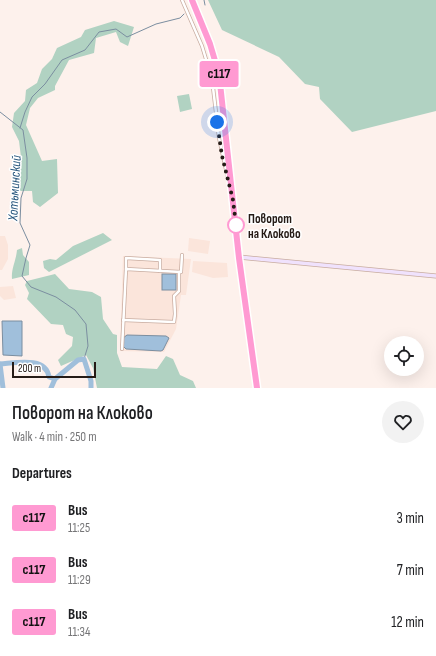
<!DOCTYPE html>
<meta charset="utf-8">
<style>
body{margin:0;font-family:"Sofia Sans Condensed",sans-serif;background:#f2f2f2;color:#202124;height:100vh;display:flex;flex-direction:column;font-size:15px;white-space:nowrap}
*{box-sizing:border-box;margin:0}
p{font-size:13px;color:#757577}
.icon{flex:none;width:22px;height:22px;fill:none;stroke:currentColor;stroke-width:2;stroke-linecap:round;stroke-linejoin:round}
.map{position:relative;height:388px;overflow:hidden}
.details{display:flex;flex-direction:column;background:#fff;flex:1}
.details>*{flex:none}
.badge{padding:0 8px;border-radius:3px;font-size:14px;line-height:26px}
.tools{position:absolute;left:384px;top:336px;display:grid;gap:8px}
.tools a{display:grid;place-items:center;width:40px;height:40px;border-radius:50%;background:#fff;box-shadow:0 4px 16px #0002;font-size:20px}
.scale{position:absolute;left:12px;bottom:10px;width:84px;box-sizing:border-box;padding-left:4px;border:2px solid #251b16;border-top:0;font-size:11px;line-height:14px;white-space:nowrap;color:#251b16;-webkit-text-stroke:3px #fff;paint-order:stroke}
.you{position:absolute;width:20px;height:20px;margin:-10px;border:3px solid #fff;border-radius:50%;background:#1a73e8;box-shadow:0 0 0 6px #1a73e833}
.map>.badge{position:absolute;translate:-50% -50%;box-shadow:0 0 0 2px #fff}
h2{padding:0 12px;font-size:15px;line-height:36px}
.round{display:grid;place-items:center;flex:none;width:42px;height:42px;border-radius:21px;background:#f2f2f2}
.overview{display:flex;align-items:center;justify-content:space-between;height:68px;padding:0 12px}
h1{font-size:19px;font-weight:600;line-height:30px}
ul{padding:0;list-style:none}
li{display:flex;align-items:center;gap:12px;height:52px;padding:0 12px}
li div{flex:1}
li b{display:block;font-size:15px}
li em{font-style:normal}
li .badge{min-width:44px;font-weight:700;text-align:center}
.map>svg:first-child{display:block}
.built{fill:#fbe5db}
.green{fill:#b1d2c2}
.water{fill:#a0bfdb;stroke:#7b8ea0}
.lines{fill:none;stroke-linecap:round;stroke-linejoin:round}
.stream{stroke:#7b8ea0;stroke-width:1}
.river{stroke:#a0bfdb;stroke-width:5}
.street-casing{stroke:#c8aca0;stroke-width:4}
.secondary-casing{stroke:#c8aca0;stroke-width:5}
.street{stroke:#fff;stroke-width:2.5}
.secondary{stroke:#f0e2fd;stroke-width:3.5}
.line-casing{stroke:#fff;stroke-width:9}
.line{stroke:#ff9ad2;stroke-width:6}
.walk{stroke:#251b16;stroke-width:4;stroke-dasharray:0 7.2}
.stop-dot{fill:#fff;stroke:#ff9ad2;stroke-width:2}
.labels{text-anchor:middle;stroke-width:3;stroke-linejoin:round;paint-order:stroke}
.stop-label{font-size:13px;font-weight:bold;fill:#251b16;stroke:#fff;text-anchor:start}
.water-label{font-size:14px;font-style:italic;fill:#29577e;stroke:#fff}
</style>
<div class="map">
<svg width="436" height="388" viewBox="0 0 436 388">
<rect width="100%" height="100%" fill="#fdf1ec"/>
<g class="built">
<path d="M0,236H5L8,245V259L2,270H0Z"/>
<path d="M189,238L210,241L208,254L188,251Z"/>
<path d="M123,256L191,259L186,295H181L176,329L164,352L120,351Z"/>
<path d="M193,261L227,263L228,277L213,278L192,272Z"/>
<path d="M13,286L16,298L4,300L0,296V287Z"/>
</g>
<g class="green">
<path d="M208,0H436V111L352,132L320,99L319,87L305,84L279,57L222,30Z"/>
<path d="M114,21L134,27L128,46L120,42L116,32L96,38L94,53L69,60L55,86V90L38,98L30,108L26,125L42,161L57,159L58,193L40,207L33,202L32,191H19L14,165L21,157L19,141L12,127L14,113L25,101L26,90L37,83L42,69L52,59L57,48L81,37L85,30Z"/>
<path d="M189,94L192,109L180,112L177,96Z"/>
<path d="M103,233L112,240L49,272L44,268L43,261L50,259L56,260L73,246Z"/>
<path d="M22,248L23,255L29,262V275L12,279C11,269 16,261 17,250Z"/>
<path d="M55,274L69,289L92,292L101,297L103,319L113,334L117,335V353L122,367L157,369L166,356L173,359L180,375L193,381L196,388H97L93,368L86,355L61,366L58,360L72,346L73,337L66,334L63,325L51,324L27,299L29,293L25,285L27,281Z"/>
</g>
<g class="water">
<rect x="162" y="274" width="14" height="16"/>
<path d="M2,321H22V356L3,355Z"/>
<path d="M127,335L166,336L169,338L163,350L161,351L126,349L123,346V338Z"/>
</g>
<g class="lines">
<g class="stream">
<path d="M204,0L205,5"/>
<path d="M0,112L23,130L27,158V179L21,198L20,223L30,245L26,258L22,276L31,287L56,297L75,310L86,324L88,346L84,359"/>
<path d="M20,128L25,112L32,97L45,84L62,60L85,50L99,32L116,29L127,37L156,24L180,18L184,14"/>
</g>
<g class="river">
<path d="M0,364C15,363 46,356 49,377L55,379"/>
<path d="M0,364L3,388"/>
<path d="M51,388L55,379L78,360L84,359L91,381V388"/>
</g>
<g class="street-casing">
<g id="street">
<path d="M182,0L202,46L212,79L219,138L231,192"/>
<path d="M126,269V258L160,260V271"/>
<path d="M123,320L174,322L175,314L174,296L179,291V272"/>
<path d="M122,349L126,269L181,272L182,255"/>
</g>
</g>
<g class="secondary-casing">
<g id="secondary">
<path d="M192,0L210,44L219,74L239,253L256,388"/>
<path d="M239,257L436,276"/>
</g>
</g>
<use href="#street" class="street"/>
<use href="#secondary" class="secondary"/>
</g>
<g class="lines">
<g class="line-casing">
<path id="line" d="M192,0L210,44L219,74L239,258L257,388"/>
</g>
<use href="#line" class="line"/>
<path class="walk" d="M217,122L222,156L233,200L236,225"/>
</g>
<circle class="stop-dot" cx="236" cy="225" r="8"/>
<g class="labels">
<g class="stop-label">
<text x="248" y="223">Поворот<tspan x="248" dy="15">на Клоково</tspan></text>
</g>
<g class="water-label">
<text transform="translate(14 188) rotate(-87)" y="5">Хотьминский</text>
</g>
</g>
</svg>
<div class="tools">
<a><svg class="icon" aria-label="locate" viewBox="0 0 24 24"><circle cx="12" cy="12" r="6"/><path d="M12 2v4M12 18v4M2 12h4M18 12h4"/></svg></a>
</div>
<div class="scale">200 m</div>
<div class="you" style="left:217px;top:122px"></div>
<b class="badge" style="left:219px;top:74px;background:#ff9ad2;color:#111">с117</b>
</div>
<section class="details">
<div class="overview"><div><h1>Поворот на Клоково</h1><p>Walk · 4 min · 250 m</p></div><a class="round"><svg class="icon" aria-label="heart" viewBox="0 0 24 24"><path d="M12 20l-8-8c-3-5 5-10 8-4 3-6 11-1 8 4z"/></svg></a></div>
<h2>Departures</h2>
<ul>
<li><span class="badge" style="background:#ff9ad2;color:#111">с117</span><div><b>Bus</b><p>11:25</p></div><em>3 min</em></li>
<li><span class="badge" style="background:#ff9ad2;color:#111">с117</span><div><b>Bus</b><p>11:29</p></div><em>7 min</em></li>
<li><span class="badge" style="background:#ff9ad2;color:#111">с117</span><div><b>Bus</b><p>11:34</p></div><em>12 min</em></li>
</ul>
</section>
